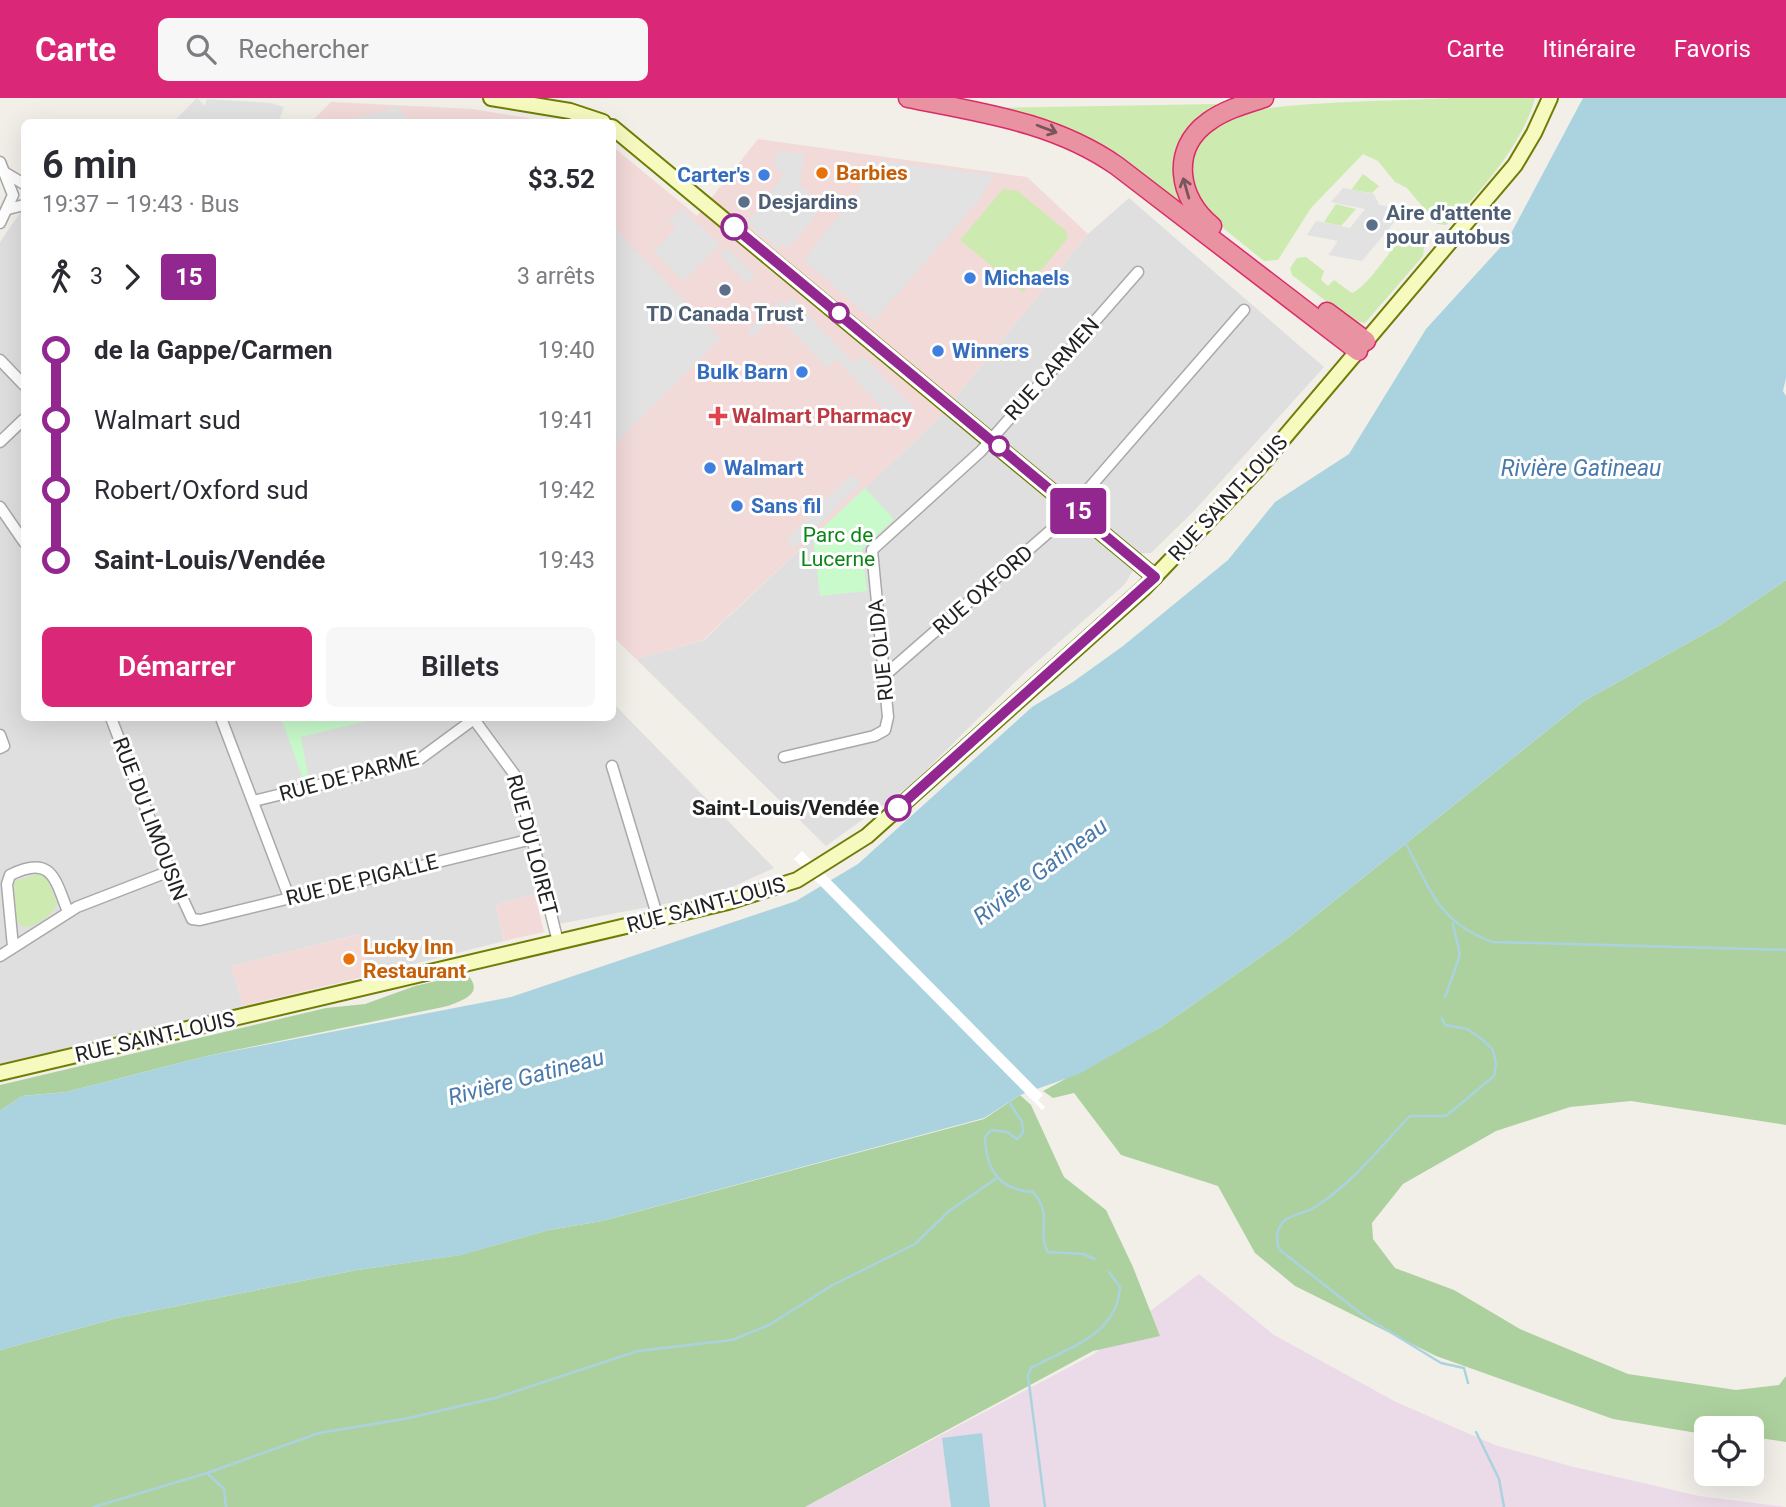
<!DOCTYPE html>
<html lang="fr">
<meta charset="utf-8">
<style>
body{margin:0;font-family:Roboto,sans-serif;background:#f7f7f7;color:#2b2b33;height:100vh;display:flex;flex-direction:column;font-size:26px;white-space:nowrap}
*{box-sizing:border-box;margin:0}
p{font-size:23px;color:#7c7c81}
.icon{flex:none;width:38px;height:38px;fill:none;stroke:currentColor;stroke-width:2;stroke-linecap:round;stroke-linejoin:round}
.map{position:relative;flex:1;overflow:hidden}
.details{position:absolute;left:21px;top:21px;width:595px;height:602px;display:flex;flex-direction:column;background:#fff;border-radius:10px;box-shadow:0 7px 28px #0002}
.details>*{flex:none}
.badge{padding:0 14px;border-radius:5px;font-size:24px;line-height:46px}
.buttons{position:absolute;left:1694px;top:1318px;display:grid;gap:14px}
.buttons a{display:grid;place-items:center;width:70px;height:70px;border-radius:10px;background:#fff;box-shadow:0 7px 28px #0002;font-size:35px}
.map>.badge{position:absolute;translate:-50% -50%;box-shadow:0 0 0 4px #fff}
.legs{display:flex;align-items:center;gap:10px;height:77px;padding:0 21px;font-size:23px}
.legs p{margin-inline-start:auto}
.overview{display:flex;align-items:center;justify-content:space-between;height:119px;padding:0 21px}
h1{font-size:38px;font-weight:600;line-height:52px}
.cta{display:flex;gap:14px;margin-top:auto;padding:14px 21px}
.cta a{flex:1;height:80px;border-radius:10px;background:#db2777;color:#fff;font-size:28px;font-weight:600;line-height:80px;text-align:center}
.cta a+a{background:#f7f7f7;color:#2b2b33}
ul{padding:0 21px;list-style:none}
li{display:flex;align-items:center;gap:24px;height:70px;font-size:26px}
li i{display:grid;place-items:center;width:10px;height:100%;margin:0 9px;background:currentColor}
li i::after{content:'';width:18px;height:18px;margin:-9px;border:5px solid;border-radius:50%;background:#fff}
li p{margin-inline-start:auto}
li:first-child i{background:linear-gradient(#0000 50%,currentColor 0)}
li:last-child i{background:linear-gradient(currentColor 50%,#0000 0)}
header{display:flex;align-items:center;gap:42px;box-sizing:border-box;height:98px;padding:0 35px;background:#db2777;color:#fff}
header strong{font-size:33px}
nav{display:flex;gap:38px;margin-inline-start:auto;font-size:24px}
.search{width:490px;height:63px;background:#f7f7f7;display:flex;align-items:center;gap:18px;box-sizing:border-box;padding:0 24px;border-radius:10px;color:#7c7c81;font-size:26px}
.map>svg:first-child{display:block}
.residential{fill:#e0dfdf}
.commercial{fill:#f2dad9}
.industrial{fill:#ebdbe8}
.grass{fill:#cdebb0}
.forest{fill:#add19e}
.park{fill:#c8facc}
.parking{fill:#e2e2e2}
.water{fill:#aad3df}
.pier{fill:#fff}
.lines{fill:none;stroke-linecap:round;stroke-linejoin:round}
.stream{stroke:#aad3df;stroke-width:2.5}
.street-casing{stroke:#a9a9a9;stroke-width:13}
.secondary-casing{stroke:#707d05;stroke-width:18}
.highway-casing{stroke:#dc2a67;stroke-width:21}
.street{stroke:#fff;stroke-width:10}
.secondary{stroke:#f7fabf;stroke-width:14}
.highway{stroke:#e892a2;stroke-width:18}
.oneway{stroke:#7b545c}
.line-1-casing{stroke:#fff;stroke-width:16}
.line-1{stroke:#922790;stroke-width:10}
.food-dot{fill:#e8710a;stroke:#fff;stroke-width:2.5}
.shop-dot{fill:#3f7fe0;stroke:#fff;stroke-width:2.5}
.service-dot{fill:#5c6f8a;stroke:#fff;stroke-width:2.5}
.stop-1-dot{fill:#fff;stroke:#922790;stroke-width:3.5}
.health-dot{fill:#e0444e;stroke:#fff;stroke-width:2.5}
.labels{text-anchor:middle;stroke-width:6;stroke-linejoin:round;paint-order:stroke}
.food-label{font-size:21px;font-weight:bold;fill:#c56008;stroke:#fff;text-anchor:start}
.shop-label{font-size:21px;font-weight:bold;fill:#366cbe;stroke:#fff;text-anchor:start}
.service-label{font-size:21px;font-weight:bold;fill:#4e5e75;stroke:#fff;text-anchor:start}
.street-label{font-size:21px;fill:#222;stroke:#fff}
.health-label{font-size:21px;font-weight:bold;fill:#be3a42;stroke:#fff;text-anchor:start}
.park-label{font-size:21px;fill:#0c8416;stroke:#fff}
.stop-label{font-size:21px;font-weight:bold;fill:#222;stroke:#fff;text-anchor:end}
.water-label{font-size:23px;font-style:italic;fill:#4a7aab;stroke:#fff}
</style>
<header>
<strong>Carte</strong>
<div class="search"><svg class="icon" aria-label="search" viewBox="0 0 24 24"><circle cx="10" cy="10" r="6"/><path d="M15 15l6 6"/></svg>Rechercher</div>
<nav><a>Carte</a><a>Itinéraire</a><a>Favoris</a></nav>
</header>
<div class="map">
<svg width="1786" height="1409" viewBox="0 0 1786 1409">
<rect width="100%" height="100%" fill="#f2efe9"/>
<g class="residential">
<path d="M1129,100L1324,269L1195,412L1151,455H1143L1125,486L1023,576L911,687L826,748L636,561L704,542L938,321L1088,136Z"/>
<path d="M24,109V620H612L613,605L774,770L717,796L559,826L553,791L496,807L504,843L371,877L360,836L231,868L243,908L0,975V144Z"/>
</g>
<g class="commercial">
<path d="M331,4L473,11L551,24H311Z"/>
<path d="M758,41L1027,79L1088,136L938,321L865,390L703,542L636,561L612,538V48L697,118Z"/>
<path d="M535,796L544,834L504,843L496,807Z"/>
<path d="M361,836L371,877L243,908L231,868Z"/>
</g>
<path class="industrial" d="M1199,1176L1274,1237L1396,1304L1495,1347L1570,1368L1699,1398L1786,1409H805L1094,1256Z"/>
<g class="grass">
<path d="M1451,0H1535C1525,42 1478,99 1446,127L1437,126L1407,90L1395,84L1378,63L1363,56L1311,110L1278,162L1264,163L1202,113L1185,71C1194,49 1204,34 1224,21C1253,3 1407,3 1451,0Z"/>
<path d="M1216,6L1217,10C1191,25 1173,50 1176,81C1177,91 1182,98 1179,108L1167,95L1093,44L995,10Z"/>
<path d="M1363,76L1379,88L1372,95L1351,92Z"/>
<path d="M1003,91L1018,93L1066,133L1068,140L1023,194L960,142Z"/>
<path d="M1336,106L1356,111L1341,128L1324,124Z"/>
<path d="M1415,133L1425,141L1423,158L1365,225L1352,223L1292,177L1290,170L1297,160L1306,159L1324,173L1321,182L1328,188L1334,182L1352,195C1373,186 1397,135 1415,133Z"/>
<path d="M40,775L47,780L57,805C52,818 36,829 23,829L16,822L14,784Z"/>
</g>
<g class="forest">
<path d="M1786,482V1027L1631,1003L1570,1009L1496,1033L1403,1086L1372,1125L1373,1141L1395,1170L1454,1192L1520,1231L1628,1276L1736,1292L1779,1287L1786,1278V1344L1752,1339V1330H1706V1337L1703,1336L1613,1321L1436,1258L1295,1188L1255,1155L1218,1088L1121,1057L1074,995L1053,1000L1043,993L1161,929L1289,839L1584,603L1720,527Z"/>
<path d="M467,876C484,895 466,901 448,908L207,958L66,994L22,998L0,1013V987L326,910L365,906L415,888Z"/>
<path d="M1020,997L1031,1007L1064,1079L1106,1112L1133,1169L1160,1238L1093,1253L805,1409H0V1252L117,1220L357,1172L460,1157L549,1132L602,1123L984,1021Z"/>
</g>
<g class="park">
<path d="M865,390L894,421L862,451L867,493L820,498L813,439Z"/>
<path d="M281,620H378L301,639L310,688L306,689Z"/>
</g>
<g class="parking">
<path d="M197,0L205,8L207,1L271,5L284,9L280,20L289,23L173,24Z"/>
<path d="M397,9L411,24H340Z"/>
<path d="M777,53L804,56L800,87L824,107L789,150L783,146L779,151L747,125L784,76L774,68Z"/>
<path d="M881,63L993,77L981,100L874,223L804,162Z"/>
<path d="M1343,90L1374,96L1379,107L1405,111L1362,163L1328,157L1338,143L1307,137L1316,123L1350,130L1365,111L1331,104Z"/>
<path d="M682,110L720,147L683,183L653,153L676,131L669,123Z"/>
<path d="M613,129L721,240L613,348Z"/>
<path d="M727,149L755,177L747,186L720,157Z"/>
<path d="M792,200L854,265L863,258L914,310L897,325L836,261L828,270L776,217L752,239L747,234L780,202L786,206Z"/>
<path d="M851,377L861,385L794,451L786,442Z"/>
</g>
<g class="water">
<path d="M1583,0H1786V280L1783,293L1786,298V482L1720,527L1584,603L1289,839L1161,929L1079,976L1020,997L984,1020L602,1123L549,1132L461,1157L357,1172L117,1220L0,1252V1013L22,998L66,994L207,958L511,899L796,803L858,766L1032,609L1073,584L1123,548L1228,462L1275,404L1349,356L1426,231L1508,141Z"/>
<path d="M982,1335L990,1409H951L942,1340Z"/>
</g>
<path class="pier" d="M802,753L1043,997L1038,1002L1045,1009L1042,1012L794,761Z"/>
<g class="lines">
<g class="stream">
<path d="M1406,746C1431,793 1439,825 1493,844L1786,852"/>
<path d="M1445,899L1460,857L1453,826"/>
<path d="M1442,920L1445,927L1467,931L1482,941L1493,952L1496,966L1494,978L1446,1018H1410C1380,1049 1352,1086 1315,1109C1306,1115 1293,1116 1285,1122C1276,1130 1275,1143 1280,1152L1364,1218L1441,1265L1464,1270L1468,1285"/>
<path d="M1009,1004L1022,1024L1023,1035L1017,1041L1007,1034L991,1032L985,1039C986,1072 999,1092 1033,1094C1054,1117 1036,1135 1048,1154L1083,1156L1095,1161"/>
<path d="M1476,1334L1499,1381L1504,1409"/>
<path d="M207,1375L224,1391L226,1409"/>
<path d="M94,1409L207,1375L319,1335L404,1321L495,1300L638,1253L732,1242L769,1227L831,1188L915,1146L949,1113L997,1080"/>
<path d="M1045,1409L1028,1278L1031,1270C1068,1249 1117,1238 1120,1189L1109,1174"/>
</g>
<g class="street-casing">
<g id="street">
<path d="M0,64L13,97L0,125"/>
<path d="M4,74L24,86"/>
<path d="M8,111L24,107"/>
<path d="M0,262L24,287"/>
<path d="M0,344L24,321"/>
<path d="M0,409L24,444"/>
<path d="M884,578L1058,426L1244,212"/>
<path d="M111,620L170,773L192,821L200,822L532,741"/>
<path d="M221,620L289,799"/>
<path d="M473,620L517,680L558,844"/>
<path d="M0,637L4,648L0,650"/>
<path d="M784,659L874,638L885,632L888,619L872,452L981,353L1138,174"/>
<path d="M612,668L658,820"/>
<path d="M254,703L417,663L474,621"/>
<path d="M13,849L7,786L10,777C52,756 55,781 68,814"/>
<path d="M0,858L77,809L170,773"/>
</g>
</g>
<g class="secondary-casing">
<g id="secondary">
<path d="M491,0L570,13L603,24"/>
<path d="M612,29L1155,479"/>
<path d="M0,975L728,804L797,782L867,738L1144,490L1256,373L1515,67L1534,35L1550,0"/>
</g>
</g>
<g class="highway-casing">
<g id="highway">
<path d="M908,0C982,15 1054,24 1117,68L1358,253"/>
<path d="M1212,128C1178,101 1170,51 1208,24C1224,12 1245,6 1264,0"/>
<path d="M1327,214L1366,243"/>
</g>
</g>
<use href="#street" class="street"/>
<use href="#secondary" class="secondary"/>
<use href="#highway" class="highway"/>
</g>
<defs><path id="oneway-shaft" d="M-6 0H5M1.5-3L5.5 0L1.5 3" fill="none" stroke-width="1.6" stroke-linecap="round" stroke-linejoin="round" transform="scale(1.75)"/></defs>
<g class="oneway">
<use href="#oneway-shaft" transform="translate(1047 31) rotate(21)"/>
<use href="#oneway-shaft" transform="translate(1186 90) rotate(-106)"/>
</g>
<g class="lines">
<g class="line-1-casing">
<path id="line-1" d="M734,129L1155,479L898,710"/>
</g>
<use href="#line-1" class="line-1"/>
</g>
<g class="food-dot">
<circle cx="822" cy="75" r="7"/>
<circle cx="349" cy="861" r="7"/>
</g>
<g class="shop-dot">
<circle cx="764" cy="77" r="7"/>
<circle cx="970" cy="180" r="7"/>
<circle cx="938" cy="253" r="7"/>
<circle cx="802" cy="274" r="7"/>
<circle cx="710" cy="370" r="7"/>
<circle cx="737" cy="408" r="7"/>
</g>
<g class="service-dot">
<circle cx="744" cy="104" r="7"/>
<circle cx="1372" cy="127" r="7"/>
<circle cx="725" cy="192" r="7"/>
</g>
<g class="stop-1-dot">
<circle cx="734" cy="129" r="12"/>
<circle cx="839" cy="215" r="9"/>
<circle cx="999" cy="348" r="9"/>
<circle cx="898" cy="710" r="12"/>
</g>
<path class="health-dot" d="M714.5 307.5h7v7h7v7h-7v7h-7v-7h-7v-7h7z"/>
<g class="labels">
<g class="food-label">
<text x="836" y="82">Barbies</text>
<text x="363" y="856">Lucky Inn<tspan x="363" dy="24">Restaurant</tspan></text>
</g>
<g class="shop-label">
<text x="750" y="84" text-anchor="end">Carter's</text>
<text x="984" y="187">Michaels</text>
<text x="952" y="260">Winners</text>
<text x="788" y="281" text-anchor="end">Bulk Barn</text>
<text x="724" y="377">Walmart</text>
<text x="751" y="415">Sans fil</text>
</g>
<g class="service-label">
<text x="758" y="111">Desjardins</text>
<text x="1386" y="122">Aire d'attente<tspan x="1386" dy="24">pour autobus</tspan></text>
<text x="725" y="223" text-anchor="middle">TD Canada Trust</text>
</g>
<g class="street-label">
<text transform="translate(1052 271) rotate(-48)" y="7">RUE CARMEN</text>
<text transform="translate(1228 400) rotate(-47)" y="7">RUE SAINT-LOUIS</text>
<text transform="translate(983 492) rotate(-41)" y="7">RUE OXFORD</text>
<text transform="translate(881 552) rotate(-96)" y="7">RUE OLIDA</text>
<text transform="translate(349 678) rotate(-15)" y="7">RUE DE PARME</text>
<text transform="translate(150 721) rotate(69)" y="7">RUE DU LIMOUSIN</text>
<text transform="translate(532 747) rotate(75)" y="7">RUE DU LOIRET</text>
<text transform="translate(362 782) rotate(-14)" y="7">RUE DE PIGALLE</text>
<text transform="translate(706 807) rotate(-15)" y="7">RUE SAINT-LOUIS</text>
<text transform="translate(155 939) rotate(-13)" y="7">RUE SAINT-LOUIS</text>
</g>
<g class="health-label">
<text x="732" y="325">Walmart Pharmacy</text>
</g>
<g class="park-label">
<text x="838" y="444">Parc de<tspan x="838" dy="24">Lucerne</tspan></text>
</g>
<g class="stop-label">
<text x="879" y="717">Saint-Louis/Vendée</text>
</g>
<g class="water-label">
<text x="1581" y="378">Rivière Gatineau</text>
<text transform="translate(1040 773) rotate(-37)" y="8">Rivière Gatineau</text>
<text transform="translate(526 979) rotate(-15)" y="8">Rivière Gatineau</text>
</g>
</g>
</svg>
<div class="buttons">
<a><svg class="icon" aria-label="locate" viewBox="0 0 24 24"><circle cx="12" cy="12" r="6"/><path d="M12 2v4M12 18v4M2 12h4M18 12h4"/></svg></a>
</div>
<b class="badge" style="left:1078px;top:413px;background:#922790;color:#fff">15</b>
<section class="details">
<div class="overview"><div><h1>6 min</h1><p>19:37 – 19:43 · Bus</p></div><b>$3.52</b></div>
<div class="legs"><svg class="icon" aria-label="walk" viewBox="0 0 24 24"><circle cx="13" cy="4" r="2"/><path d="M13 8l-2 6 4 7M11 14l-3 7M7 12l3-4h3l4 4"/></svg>3<svg class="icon" aria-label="forward" viewBox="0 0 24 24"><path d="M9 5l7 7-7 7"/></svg><b class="badge" style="background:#922790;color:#fff">15</b><p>3 arrêts</p></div>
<ul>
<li><i style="color:#922790"></i><b>de la Gappe/Carmen</b><p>19:40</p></li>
<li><i style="color:#922790"></i><span>Walmart sud</span><p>19:41</p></li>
<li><i style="color:#922790"></i><span>Robert/Oxford sud</span><p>19:42</p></li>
<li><i style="color:#922790"></i><b>Saint-Louis/Vendée</b><p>19:43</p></li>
</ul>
<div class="cta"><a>Démarrer</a><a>Billets</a></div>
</section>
</div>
